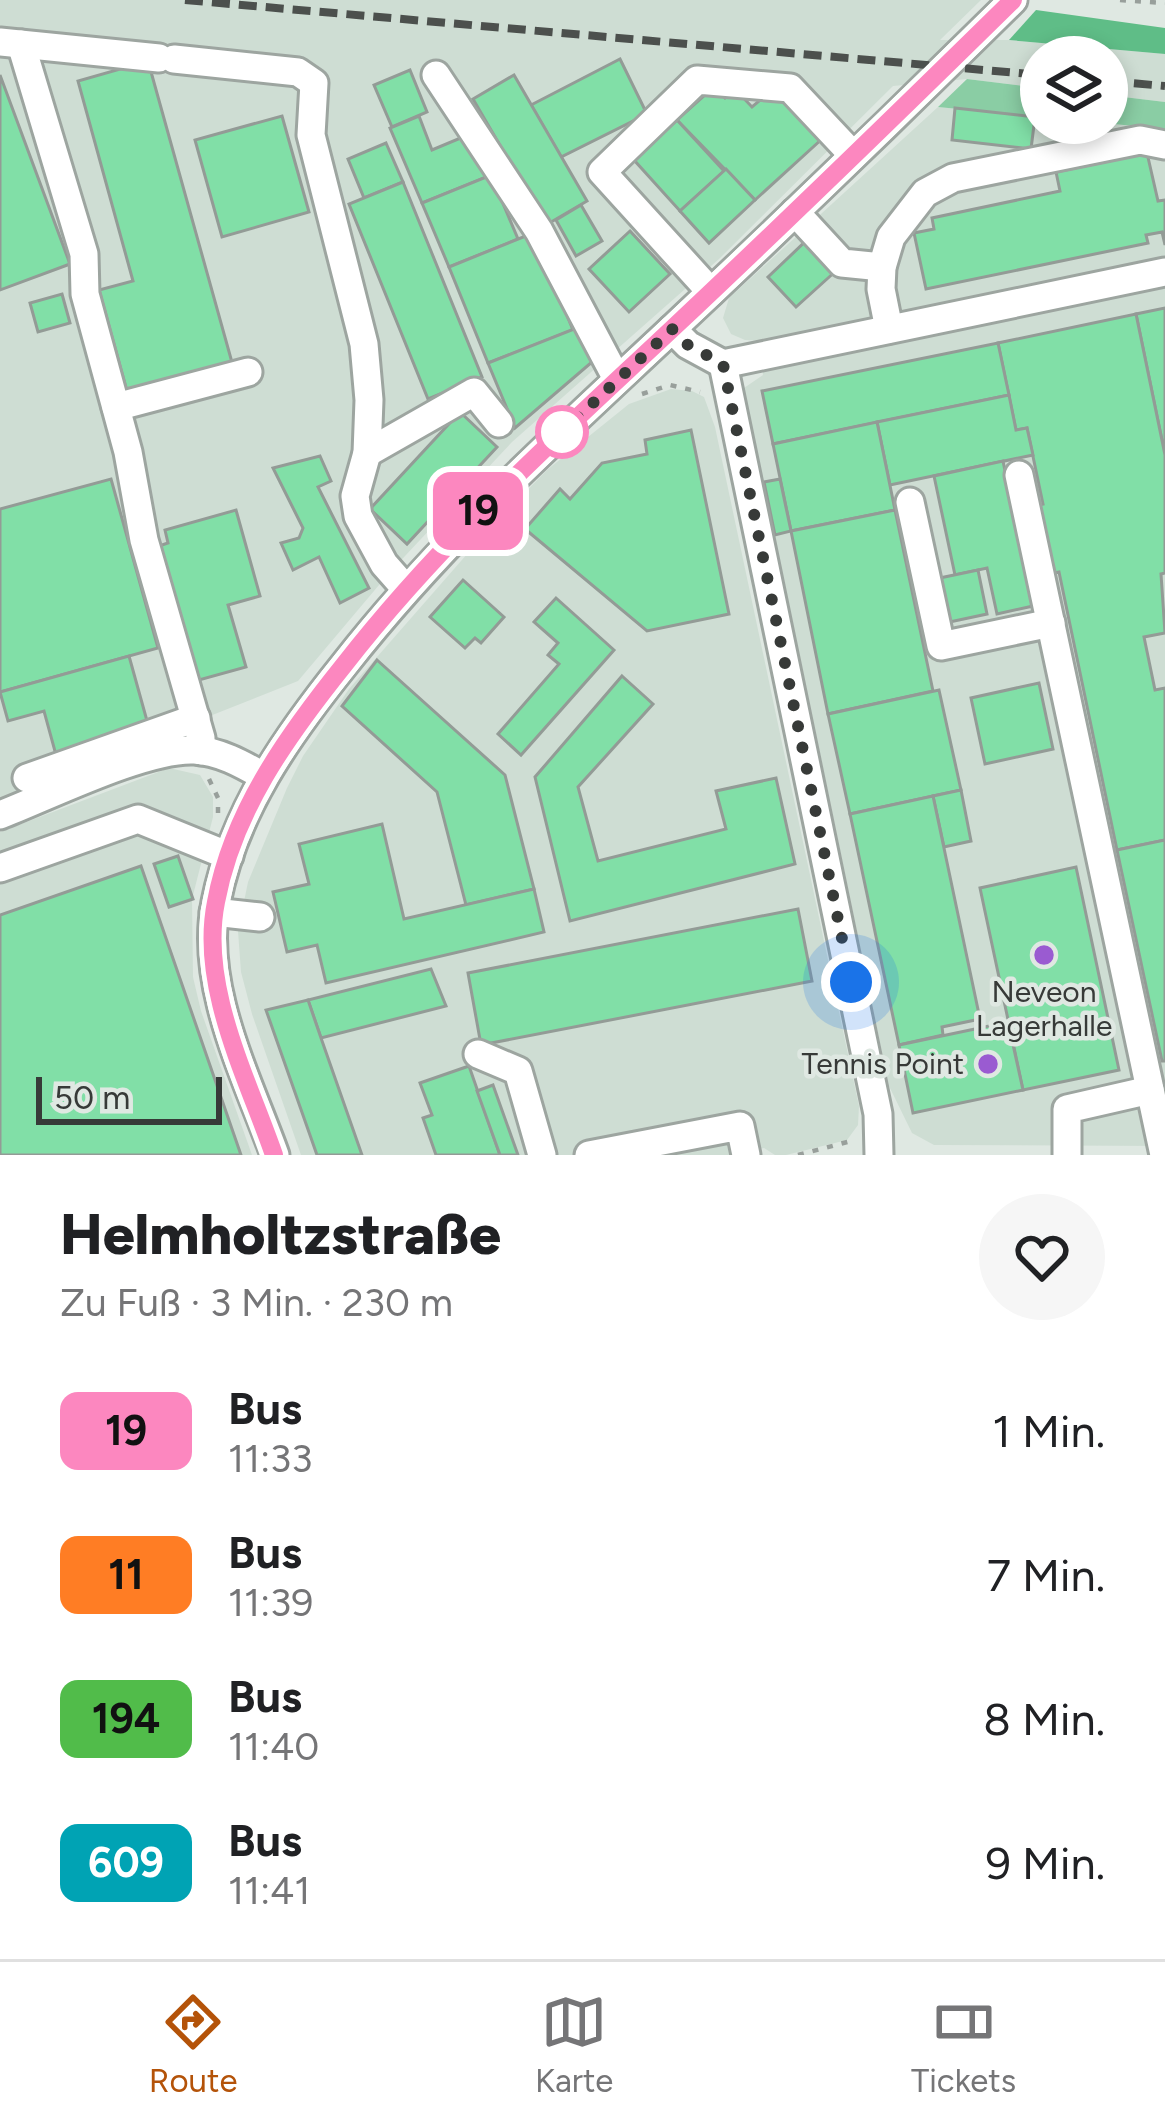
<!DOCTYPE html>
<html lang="de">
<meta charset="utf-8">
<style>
body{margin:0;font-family:Figtree,sans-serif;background:#f6f6f6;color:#202124;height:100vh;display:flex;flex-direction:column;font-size:45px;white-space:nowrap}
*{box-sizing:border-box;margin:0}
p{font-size:39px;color:#757577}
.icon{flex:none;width:66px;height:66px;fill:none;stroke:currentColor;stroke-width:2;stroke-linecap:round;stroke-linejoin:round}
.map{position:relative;height:1155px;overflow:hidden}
.drawer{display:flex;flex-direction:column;background:#fff;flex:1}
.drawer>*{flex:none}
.badge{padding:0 24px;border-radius:18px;font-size:42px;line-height:78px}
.controls{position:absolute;left:1020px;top:36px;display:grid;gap:24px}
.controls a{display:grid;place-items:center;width:108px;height:108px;border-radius:50%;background:#fff;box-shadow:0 6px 18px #0003;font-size:60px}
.scale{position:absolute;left:36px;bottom:30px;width:186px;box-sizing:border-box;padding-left:12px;border:6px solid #373a38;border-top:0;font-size:33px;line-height:42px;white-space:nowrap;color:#373a38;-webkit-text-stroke:9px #dfe8e2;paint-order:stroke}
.you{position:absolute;width:60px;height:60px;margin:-30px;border:9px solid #fff;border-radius:50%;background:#1a73e8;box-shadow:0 0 0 18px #1a73e833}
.map>.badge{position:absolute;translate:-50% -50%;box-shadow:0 0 0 6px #fff}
.round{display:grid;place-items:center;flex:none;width:126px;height:126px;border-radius:63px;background:#f6f6f6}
.headline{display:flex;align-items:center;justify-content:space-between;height:204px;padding:0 60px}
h1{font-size:57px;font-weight:800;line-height:90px}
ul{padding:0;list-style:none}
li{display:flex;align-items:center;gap:36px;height:144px;padding:0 60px}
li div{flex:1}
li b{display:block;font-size:45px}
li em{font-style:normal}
li .badge{min-width:132px;font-weight:700;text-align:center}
.dock{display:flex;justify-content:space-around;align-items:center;height:168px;border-top:3px solid #e0e0e0;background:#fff;font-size:33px;color:#757577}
.dock a{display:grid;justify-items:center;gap:6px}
.dock .selected{color:#b45309}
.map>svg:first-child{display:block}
.built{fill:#ceddd3}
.green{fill:#8acda4}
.forest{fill:#5fbd87}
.building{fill:#81dfa7;stroke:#939b96;stroke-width:3}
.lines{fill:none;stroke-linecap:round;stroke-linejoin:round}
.minor-casing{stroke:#9da5a0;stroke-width:33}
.path{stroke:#989f9b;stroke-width:4.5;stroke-dasharray:6 9;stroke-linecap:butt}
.minor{stroke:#fff;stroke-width:27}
.rail{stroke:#4c504d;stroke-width:8;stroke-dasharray:18 9;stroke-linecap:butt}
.line-casing{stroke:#fff;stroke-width:27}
.line{stroke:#fc87bf;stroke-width:18}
.walk{stroke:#373a38;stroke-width:12;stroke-dasharray:0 21.6}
.stop-dot{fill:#fff;stroke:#fc87bf;stroke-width:6}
.poi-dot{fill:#9a5bd1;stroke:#dfe8e2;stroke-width:4.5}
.labels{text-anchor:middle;stroke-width:9;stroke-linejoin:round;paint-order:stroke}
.poi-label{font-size:30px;fill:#373a38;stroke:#dfe8e2}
</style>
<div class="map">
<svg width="1165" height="1155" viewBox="0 0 1165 1155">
<rect width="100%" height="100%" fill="#dfe8e2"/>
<g class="built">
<path d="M0,0H981L940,40H1009L1165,54V102L1107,95V57H1041V88L967,79L893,86L719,259L512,442L390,572L298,681L0,799Z"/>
<path d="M938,107L1041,117V123H1103L1165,129V258L867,324L764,341L745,340L731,334L723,318L729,298Z"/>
<path d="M1165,284V1146L934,1145L912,1133L889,1086L744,388L763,375L762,369Z"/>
<path d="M671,389L692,391L704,397L715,427L859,1106L858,1125L847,1140L786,1155H775L764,1148L729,1155H301L252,1014L241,972L238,931L248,882L287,788L303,756L349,689L489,529L547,470L629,404Z"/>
<path d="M169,768L200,775L213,797V817L192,899L193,977L201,1011L252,1155H0V832Z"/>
</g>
<g class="green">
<path d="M967,79L1041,88V117L938,107Z"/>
<path d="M1107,95L1165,102V129L1103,123H1107Z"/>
</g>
<path class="forest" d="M1036,10L1165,28V54L1009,40Z"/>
<g class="building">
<path d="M620,59L647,114L561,157L531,105Z"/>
<path d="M148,61L233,366L128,395L99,290L133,281L78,81Z"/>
<path d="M410,70L427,112L392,127L374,85Z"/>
<path d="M0,75L70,264L0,290Z"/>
<path d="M514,75L587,201L546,225L473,99Z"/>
<path d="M714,87L725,98L735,89L752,107L765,96L787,97L823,138L755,200L677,120Z"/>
<path d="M955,108L1035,117L1031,149L952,140Z"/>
<path d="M282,116L309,212L222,237L195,140Z"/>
<path d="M419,116L432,150L470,134L487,177L422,203L390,128Z"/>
<path d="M677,120L724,171L680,211L634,160Z"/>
<path d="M386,143L403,182L364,198L348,159Z"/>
<path d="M1147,153L1158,201L1165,200V245L1162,232L1146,235L1148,243L926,289L914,233L934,229L932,218L1060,191L1056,172Z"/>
<path d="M726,169L755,200L709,243L680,211Z"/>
<path d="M491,175L518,239L449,267L422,203Z"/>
<path d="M403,182L482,377L428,399L349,204Z"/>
<path d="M581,205L602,241L576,256L556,220Z"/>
<path d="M630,231L670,274L629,312L589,269Z"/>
<path d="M533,233L573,330L488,363L449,267Z"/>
<path d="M809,238L838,269L796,307L768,277Z"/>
<path d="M62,294L70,323L38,332L30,303Z"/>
<path d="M1165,308V455L1136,314Z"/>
<path d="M1136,314L1165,455V573L1161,574L1165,633L1144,637L1155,690L1165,688V840L1117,850L1059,572L1049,574L1034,506L1043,504L1027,428L1016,430L998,343Z"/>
<path d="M579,327L592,362L515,428L488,363Z"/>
<path d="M998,343L1009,395L773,444L762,391Z"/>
<path d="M1009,395L1016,430L1027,428L1033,455L890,485L877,422Z"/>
<path d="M460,412L497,447L407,544L370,509Z"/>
<path d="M877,422L895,510L791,531L773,444Z"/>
<path d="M691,430L729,614L647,631L525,529L560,489L570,499L602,463L647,454L645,440Z"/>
<path d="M320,456L331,481L318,487L369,588L340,603L319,557L293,570L281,543L299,538L303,528L273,468Z"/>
<path d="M1003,461L1033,606L997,614L987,568L955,575L934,476Z"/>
<path d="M111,479L158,648L0,692V509Z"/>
<path d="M780,479L791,531L775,535L764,482Z"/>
<path d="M236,510L260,596L228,605L246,667L199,680L156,547L168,543L165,530Z"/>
<path d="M895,510L933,691L828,714L791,531Z"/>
<path d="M978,570L987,614L945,623L935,579Z"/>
<path d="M463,580L504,617L481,643L475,638L465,648L430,617Z"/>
<path d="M556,598L614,650L521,755L498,734L559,664L548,655L558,643L534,622Z"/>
<path d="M129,656L149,728L56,755L44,711L8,721L0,692Z"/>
<path d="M377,660L505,775L534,889L466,905L437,792L342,706Z"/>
<path d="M622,676L653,704L578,787L598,861L726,829L716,791L776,778L795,864L570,921L535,777Z"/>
<path d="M1039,683L1053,749L985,764L971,698Z"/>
<path d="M939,690L961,790L850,814L828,714Z"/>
<path d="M961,790L971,841L944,847L933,796Z"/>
<path d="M933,796L980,1019L942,1027L943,1035L899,1045L850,814Z"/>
<path d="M382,824L404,919L534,889L544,932L326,983L317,945L287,952L273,892L309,884L299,844Z"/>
<path d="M1165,840V1061H1162L1117,850Z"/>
<path d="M178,856L193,899L169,907L154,864Z"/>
<path d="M141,866L241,1155H0V915Z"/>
<path d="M1076,867L1119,1070L1023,1090L980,888Z"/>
<path d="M798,909L812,981L481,1045L468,973Z"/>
<path d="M431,969L446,1006L321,1038L308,1000Z"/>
<path d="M308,1000L321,1038L362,1155H317L266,1010Z"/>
<path d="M1008,1022L1023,1090L913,1113L899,1045Z"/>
<path d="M469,1066L500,1155H436L423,1118L432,1115L420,1083Z"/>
<path d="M493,1085L518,1155H500L477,1091Z"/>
</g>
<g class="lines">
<g class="minor-casing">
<g id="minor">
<path d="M0,42L159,58"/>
<path d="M21,44L84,254L85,294L128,452L144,540L201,738V751"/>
<path d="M174,59L298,72L314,83L311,135L364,344L369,400L367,453L355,496L358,516L384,564L406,589"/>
<path d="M436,75L539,231L617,379"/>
<path d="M795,212L842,263L882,267"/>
<path d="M711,292L602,172L697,80L790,88L853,155"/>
<path d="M672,329L688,345L723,364L1165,272"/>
<path d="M889,329L881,289L882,267L891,237L925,193L953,178L1140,140L1165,145"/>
<path d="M723,364L878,1114L879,1155"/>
<path d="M116,407L248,372"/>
<path d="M367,453L474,392L499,423"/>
<path d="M1019,475L1164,1155"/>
<path d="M910,502L941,646L1051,623"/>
<path d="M27,778L196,718"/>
<path d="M0,815C49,796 145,748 194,750C219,751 242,764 263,776"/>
<path d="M0,868L138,819L229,856"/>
<path d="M214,912L260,917"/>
<path d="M478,1054L518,1071L542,1155"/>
<path d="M275,1155C247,1077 199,986 216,902C234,811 287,736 344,665C442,540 558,436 673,328C788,220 901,111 1013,0"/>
<path d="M589,1155L740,1126L746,1155"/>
<path d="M1067,1155V1109L1150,1090"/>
</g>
</g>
<g class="path">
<path d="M1120,0L1165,3"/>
<path d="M642,394L670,385L700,392"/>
<path d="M209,779L218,798V813"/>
<path d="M798,1155L851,1141"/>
</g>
<use href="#minor" class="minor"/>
<g class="rail">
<path d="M185,0L1041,75"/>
<path d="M1107,81L1165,86"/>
</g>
</g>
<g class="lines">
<g class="line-casing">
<path id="line" d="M274,1155C247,1077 199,986 216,902C233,811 287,736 344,665C441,540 558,436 673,328C788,220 901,110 1013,0"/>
</g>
<use href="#line" class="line"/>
<path class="walk" d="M562,432L672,329L688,345L723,364L851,982"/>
</g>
<circle class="stop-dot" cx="562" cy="432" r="24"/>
<g class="poi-dot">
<circle cx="1044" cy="955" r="12"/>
<circle cx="988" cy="1064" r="12"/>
</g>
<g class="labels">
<g class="poi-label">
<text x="1044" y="1002">Neveon<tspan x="1044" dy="34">Lagerhalle</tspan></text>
<text x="964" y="1074" text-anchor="end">Tennis Point</text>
</g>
</g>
</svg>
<div class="controls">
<a><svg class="icon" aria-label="layers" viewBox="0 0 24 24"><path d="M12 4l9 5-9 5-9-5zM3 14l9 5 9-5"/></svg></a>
</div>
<div class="scale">50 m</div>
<div class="you" style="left:851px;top:982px"></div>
<b class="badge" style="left:478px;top:511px;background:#fc87bf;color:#111">19</b>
</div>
<section class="drawer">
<div class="headline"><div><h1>Helmholtzstraße</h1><p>Zu Fuß · 3 Min. · 230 m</p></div><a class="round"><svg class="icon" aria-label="heart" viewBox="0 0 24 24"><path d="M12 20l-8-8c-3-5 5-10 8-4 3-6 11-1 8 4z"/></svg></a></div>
<ul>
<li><span class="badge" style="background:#fc87bf;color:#111">19</span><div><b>Bus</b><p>11:33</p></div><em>1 Min.</em></li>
<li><span class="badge" style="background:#ff7d24;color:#111">11</span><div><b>Bus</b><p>11:39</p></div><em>7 Min.</em></li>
<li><span class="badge" style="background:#51bc4a;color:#111">194</span><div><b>Bus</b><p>11:40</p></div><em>8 Min.</em></li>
<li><span class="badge" style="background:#00a3b4;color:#fff">609</span><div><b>Bus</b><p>11:41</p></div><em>9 Min.</em></li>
</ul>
</section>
<nav class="dock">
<a class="selected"><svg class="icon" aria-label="directions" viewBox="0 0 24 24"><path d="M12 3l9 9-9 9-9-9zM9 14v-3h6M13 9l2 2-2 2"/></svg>Route</a>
<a><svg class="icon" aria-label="map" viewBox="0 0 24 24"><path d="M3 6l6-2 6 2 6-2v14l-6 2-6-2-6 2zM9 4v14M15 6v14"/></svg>Karte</a>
<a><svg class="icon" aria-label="tickets" viewBox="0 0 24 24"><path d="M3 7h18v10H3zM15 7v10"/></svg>Tickets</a>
</nav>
